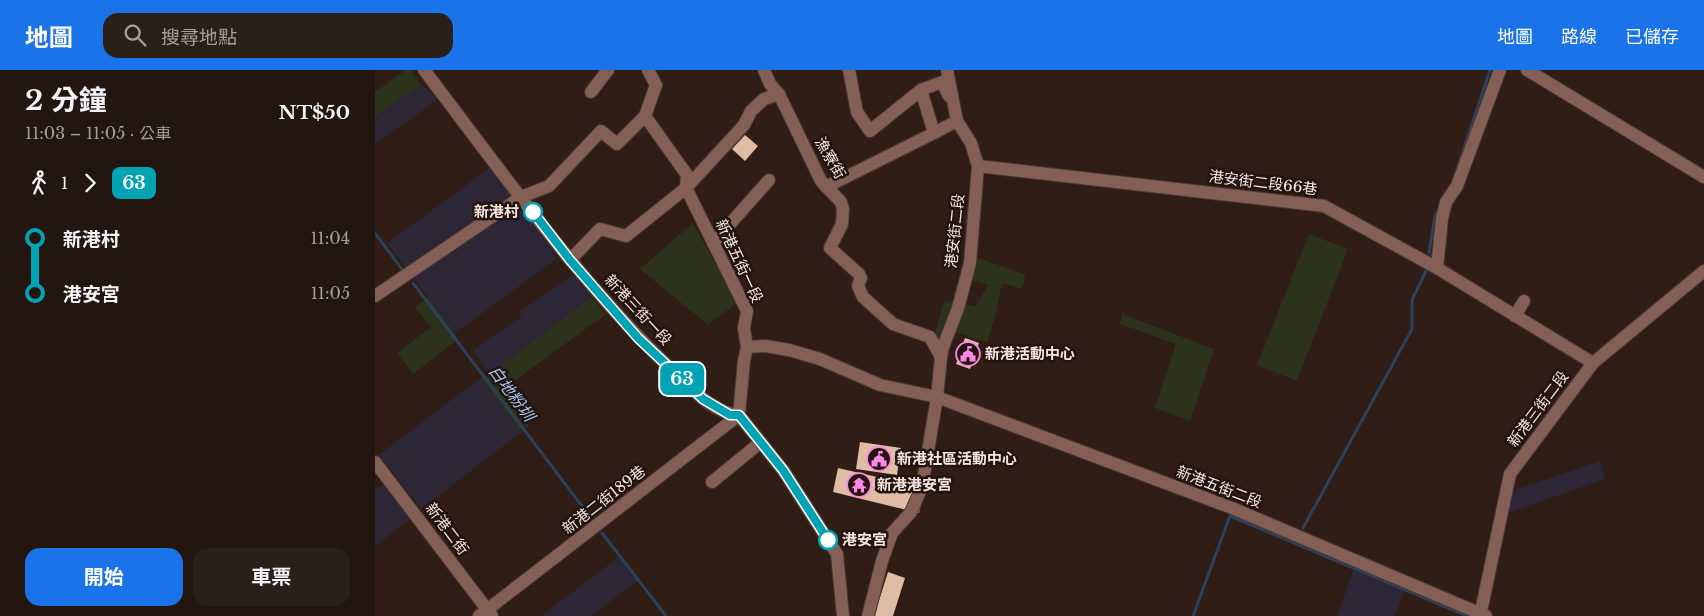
<!DOCTYPE html>
<html lang="zh-TW">
<meta charset="utf-8">
<style>
body{margin:0;font-family:"Libre Baskerville","Noto Sans TC",serif;background:#2b1f19;color:#f1f3f6;height:100vh;display:flex;flex-direction:column;font-size:19px;white-space:nowrap}
*{box-sizing:border-box;margin:0}
p{font-size:16px;color:#a39f9f}
.icon{flex:none;width:28px;height:28px;fill:none;stroke:currentColor;stroke-width:2;stroke-linecap:round;stroke-linejoin:round}
.map{position:relative;flex:1;overflow:hidden}
.panel{display:flex;flex-direction:column;background:#231610;width:375px}
.panel>*{flex:none}
.badge{padding:0 10px;border-radius:8px;font-size:18px;line-height:32px}
.map>.badge{position:absolute;translate:-50% -50%;box-shadow:0 0 0 2px #fff}
.legs{display:flex;align-items:center;gap:8px;height:55px;padding:0 25px;font-size:16px}
.legs p{margin-inline-start:auto}
.overview{display:flex;align-items:center;justify-content:space-between;height:85px;padding:0 25px}
h1{font-size:28px;font-weight:700;line-height:38px}
.action{display:flex;gap:10px;margin-top:auto;padding:10px 25px}
.action a{flex:1;height:58px;border-radius:15px;background:#1a73e8;color:#fff;font-size:20px;font-weight:700;line-height:58px;text-align:center}
.action a+a{background:#2b1f19;color:#f1f3f6}
ul{padding:0 25px;list-style:none}
li{display:flex;align-items:center;gap:18px;height:55px;font-size:19px}
li i{display:grid;place-items:center;width:8px;height:100%;margin:0 6px;background:currentColor}
li i::after{content:'';width:12px;height:12px;margin:-6px;border:4px solid;border-radius:50%;background:#231610}
li p{margin-inline-start:auto}
li:first-child i{background:linear-gradient(#0000 50%,currentColor 0)}
li:last-child i{background:linear-gradient(currentColor 50%,#0000 0)}
header{display:flex;align-items:center;gap:30px;box-sizing:border-box;height:70px;padding:0 25px;background:#1a73e8;color:#fff}
header strong{font-size:24px}
nav{display:flex;gap:28px;margin-inline-start:auto;font-size:18px}
.search{width:350px;height:45px;background:#2b1f19;display:flex;align-items:center;gap:12px;box-sizing:border-box;padding:0 18px;border-radius:15px;color:#a39f9f;font-size:19px}
main{display:flex;flex:1;min-height:0}
.map>svg:first-child{display:block}
.industrial{fill:#2c2636}
.green{fill:#2d321d}
.lines{fill:none;stroke-linecap:round;stroke-linejoin:round}
.stream{stroke:#2c415a;stroke-width:3}
.building{fill:#dfbca4}
.minor-casing{stroke:#4a3932;stroke-width:14}
.minor{stroke:#845f56;stroke-width:12}
.line-1-casing{stroke:#fff;stroke-width:11}
.line-1{stroke:#00a3b4;stroke-width:8}
.stop-1-dot{fill:#fff;stroke:#00a3b4;stroke-width:2.5}
.labels{text-anchor:middle;stroke-width:5;stroke-linejoin:round;paint-order:stroke}
.street-label{font-size:15px;fill:#f3e5e1;stroke:#25140d}
.stop-label{font-size:15px;font-weight:bold;fill:#f3e5e1;stroke:#25140d;text-anchor:end}
.poi-label{font-size:15px;font-weight:bold;fill:#f3e5e1;stroke:#25140d;text-anchor:start}
.water-label{font-size:16px;font-style:italic;fill:#a1cafa;stroke:#25140d}
</style>
<header>
<strong>地圖</strong>
<div class="search"><svg class="icon" aria-label="search" viewBox="0 0 24 24"><circle cx="10" cy="10" r="6"/><path d="M15 15l6 6"/></svg>搜尋地點</div>
<nav><a>地圖</a><a>路線</a><a>已儲存</a></nav>
</header>
<main>
<section class="panel">
<div class="overview"><div><h1>2 分鐘</h1><p>11:03 – 11:05 · 公車</p></div><b>NT$50</b></div>
<div class="legs"><svg class="icon" aria-label="walk" viewBox="0 0 24 24"><circle cx="13" cy="4" r="2"/><path d="M13 8l-2 6 4 7M11 14l-3 7M7 12l3-4h3l4 4"/></svg>1<svg class="icon" aria-label="forward" viewBox="0 0 24 24"><path d="M9 5l7 7-7 7"/></svg><b class="badge" style="background:#00a3b4;color:#fff">63</b></div>
<ul>
<li><i style="color:#00a3b4"></i><b>新港村</b><p>11:04</p></li>
<li><i style="color:#00a3b4"></i><b>港安宮</b><p>11:05</p></li>
</ul>
<div class="action"><a>開始</a><a>車票</a></div>
</section>
<div class="map">
<svg width="1329" height="546" viewBox="0 0 1329 546">
<rect width="100%" height="100%" fill="#2f1d16"/>
<g class="industrial">
<path d="M46,15L64,29L0,74V47Z"/>
<path d="M116,97L183,188L80,263L12,173Z"/>
<path d="M199,204L216,227L114,304L98,280L147,246L144,242Z"/>
<path d="M105,308L146,363L46,439L4,385Z"/>
<path d="M1225,391L1230,409L1133,443L1137,421Z"/>
<path d="M8,414L35,449L0,476V420Z"/>
<path d="M244,487L263,511L216,546H166Z"/>
<path d="M980,496L1030,519L1020,546H962Z"/>
</g>
<g class="green">
<path d="M31,0H36L46,15L0,47V22Z"/>
<path d="M318,153L362,233L333,255L265,199Z"/>
<path d="M934,164L973,179L922,311L882,295Z"/>
<path d="M601,187L651,205L647,219L627,213L620,247L612,273L575,260L556,279L569,230L601,236L613,215L597,210Z"/>
<path d="M53,227L80,263L82,270L38,304L22,283L56,257L40,237Z"/>
<path d="M216,227L231,244L127,320L154,356L146,363L105,308L114,304Z"/>
<path d="M747,244L839,279L815,351L780,338L801,274L745,254Z"/>
</g>
<g class="lines">
<g class="stream">
<path d="M1080,105L1115,0"/>
<path d="M0,163L26,198"/>
<path d="M1054,183L1060,146L1063,140"/>
<path d="M38,213L216,448"/>
<path d="M928,458L1037,259V230L1051,201"/>
<path d="M227,463L291,546"/>
<path d="M818,546L855,446L1092,546"/>
</g>
</g>
<g class="building">
<path d="M370,65L383,76L370,91L357,79Z"/>
<path d="M590,268L604,273L595,299L581,294Z"/>
<path d="M485,372L526,378L522,405L481,399Z"/>
<path d="M463,398L550,418L544,443L458,422Z"/>
<path d="M513,502L530,508L518,546H499Z"/>
</g>
<g class="lines">
<g class="minor-casing">
<g id="minor">
<path d="M49,0C128,103 203,211 297,300C315,317 339,344 364,345L408,400L462,484L468,546"/>
<path d="M273,0L281,15L270,46L312,105L311,118L372,241L369,258L372,277L369,291L364,345"/>
<path d="M389,0L395,14L404,24L446,111L466,132L468,139L467,154L455,178L484,204L486,208L483,216L488,227L518,254L555,267L566,287"/>
<path d="M474,0L482,42L495,61L546,20L567,12L574,26"/>
<path d="M1152,0L1329,107"/>
<path d="M216,22L233,0"/>
<path d="M559,63L582,51"/>
<path d="M603,96L949,136L1062,198L1218,293"/>
<path d="M451,117L559,63L546,20"/>
<path d="M338,173L394,110"/>
<path d="M195,190L225,159L251,166L311,118L369,55L376,41L389,29L404,24"/>
<path d="M1062,198L1067,149L1071,132L1082,116L1125,0"/>
<path d="M0,226L146,127L174,116L226,61L242,74L270,46"/>
<path d="M1140,246L1149,231"/>
<path d="M372,277L391,276L414,280L445,289L505,315L562,327L857,438L1111,546"/>
<path d="M0,392L117,546"/>
<path d="M337,412L386,372"/>
<path d="M104,546L364,345"/>
<path d="M493,546L507,491L517,463L536,442L547,417L562,327L566,287L568,277L583,238L595,193L603,96L596,73L582,51L572,0"/>
<path d="M1105,546L1135,404L1218,293L1329,201"/>
</g>
</g>
<use href="#minor" class="minor"/>
</g>
<g class="lines">
<g class="line-1-casing">
<path id="line-1" d="M158,142L195,190L263,268L328,329L355,345H364L408,400L453,470"/>
</g>
<use href="#line-1" class="line-1"/>
</g>
<defs>
<g id="civic-ring" transform="scale(1.25)"><circle r="9.5" fill="#25140d" stroke="#fb87e6" stroke-width="1.5"/><path d="M-.6-6.5H3V-4.5H.6V-3L4-1V1h2V6H-6V1h2V-1L-.6-3ZM-1.2 2.5V6h2.4V2.5Z" fill="#fb87e6"/></g>
<g id="temple-ring" transform="scale(1.25)"><circle r="9.5" fill="#25140d" stroke="#fb87e6" stroke-width="1.5"/><path d="M0-6L5-2H3V0L6.5 2.5H4V6H1.5V3h-3V6H-4V2.5H-6.5L-3 0V-2H-5Z" fill="#fb87e6"/></g>
</defs>
<g fill-rule="evenodd">
<use href="#civic-ring" x="593" y="284"/>
<use href="#civic-ring" x="504" y="389"/>
<use href="#temple-ring" x="484" y="415"/>
</g>
<g class="stop-1-dot">
<circle cx="158" cy="142" r="9"/>
<circle cx="453" cy="470" r="9"/>
</g>
<g class="labels">
<g class="street-label">
<text transform="translate(455 88) rotate(60)" y="5">漁寮街</text>
<text transform="translate(888 113) rotate(7)" y="5">港安街二段66巷</text>
<text transform="translate(580 161) rotate(-84)" y="5">港安街二段</text>
<text transform="translate(364 191) rotate(65)" y="5">新港五街一段</text>
<text transform="translate(263 240) rotate(47)" y="5">新港三街一段</text>
<text transform="translate(1163 339) rotate(-53)" y="5">新港三街二段</text>
<text transform="translate(844 417) rotate(21)" y="5">新港五街二段</text>
<text transform="translate(229 430) rotate(-38)" y="5">新港二街189巷</text>
<text transform="translate(72 459) rotate(53)" y="5">新港二街</text>
</g>
<g class="stop-label">
<text x="144" y="147">新港村</text>
<text x="467" y="475" text-anchor="start">港安宮</text>
</g>
<g class="poi-label">
<text x="610" y="289">新港活動中心</text>
<text x="522" y="394">新港社區活動中心</text>
<text x="502" y="420">新港港安宮</text>
</g>
<g class="water-label">
<text transform="translate(137 323) rotate(53)" y="6">白地粉圳</text>
</g>
</g>
</svg>
<b class="badge" style="left:307px;top:309px;background:#00a3b4;color:#fff">63</b>
</div>
</main>
